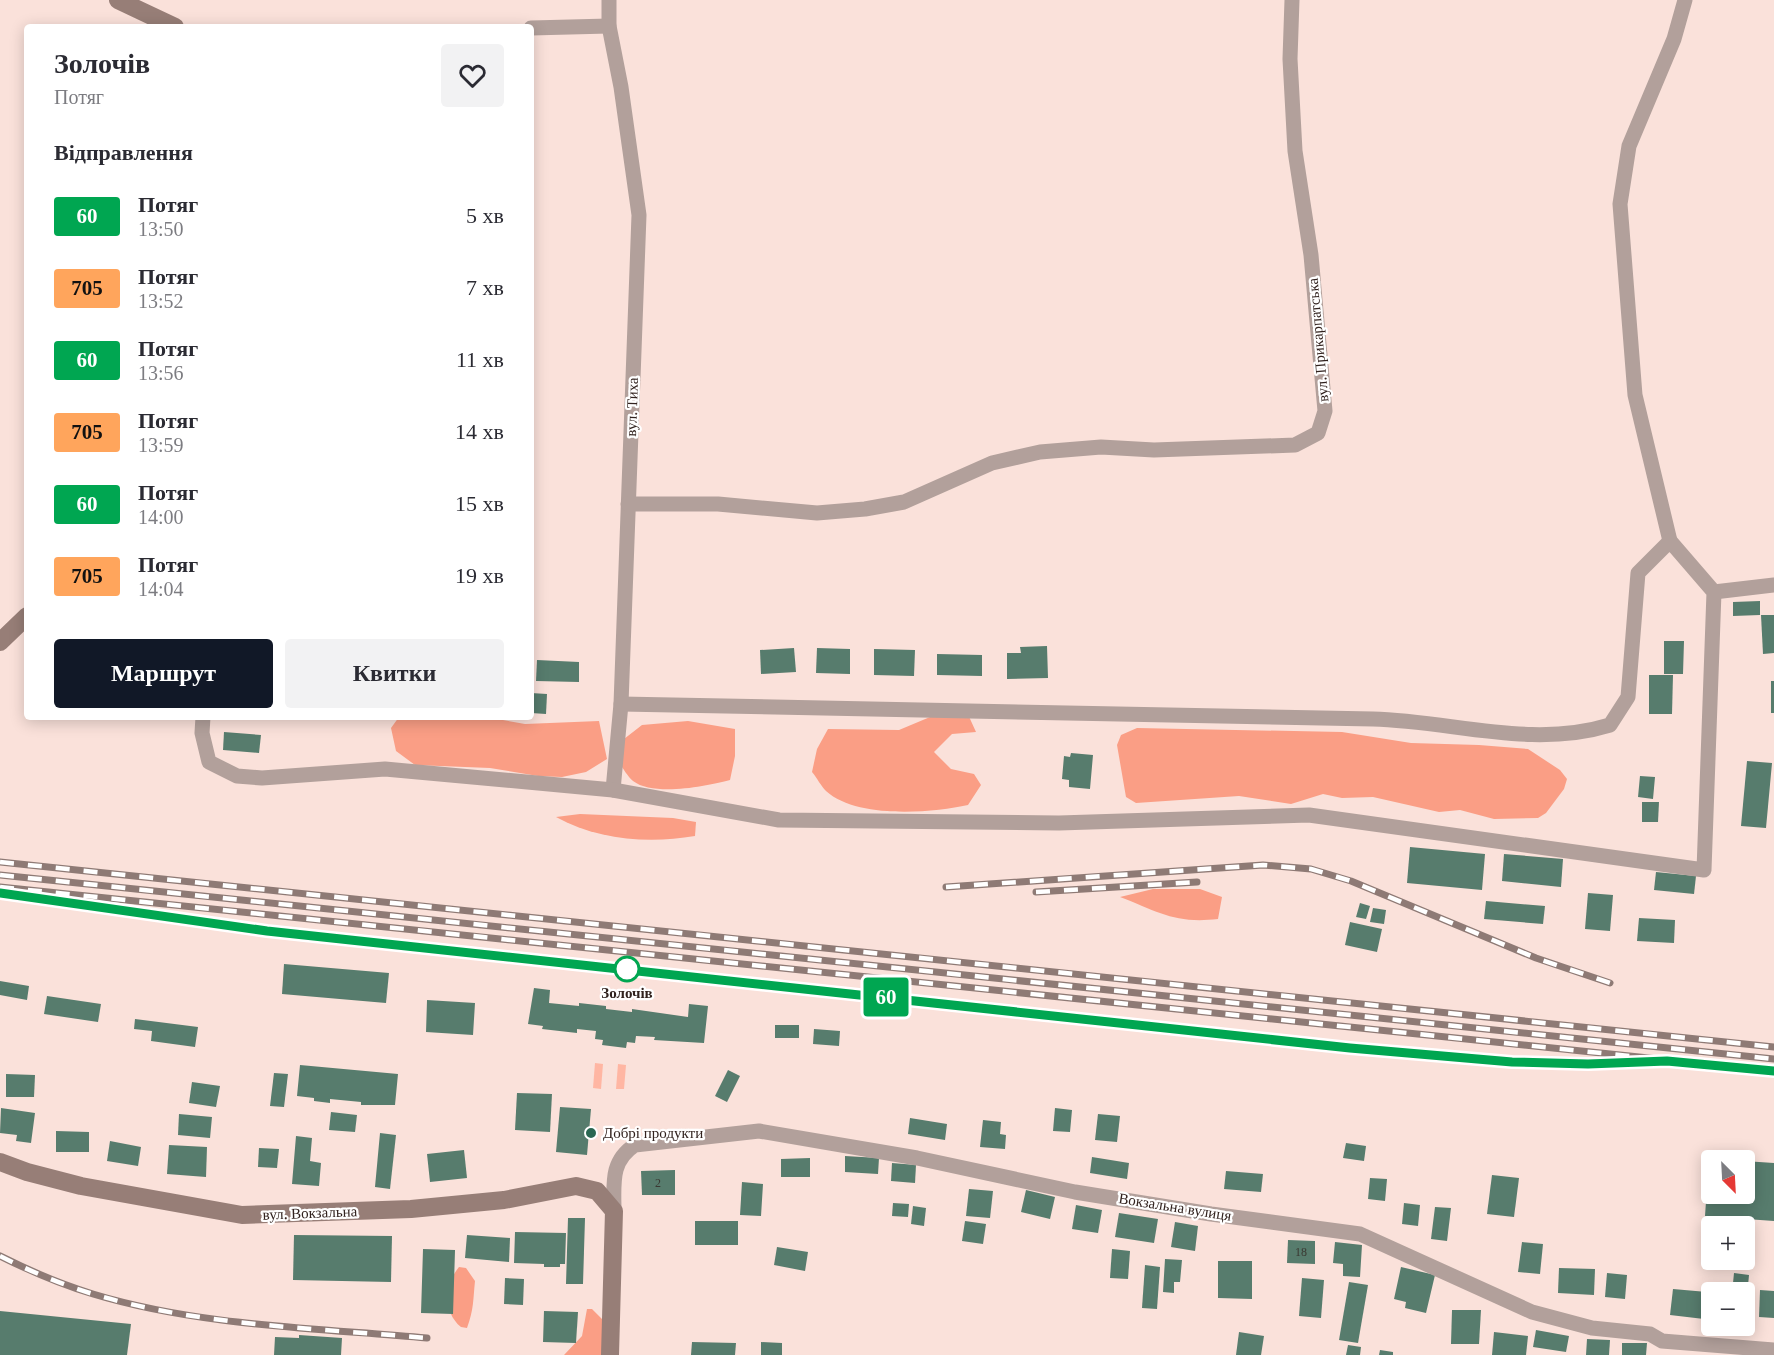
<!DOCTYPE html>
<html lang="uk">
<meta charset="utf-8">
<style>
body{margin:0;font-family:"Times New Roman",serif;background:#f2f2f3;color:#2b2b33;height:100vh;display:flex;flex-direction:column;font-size:22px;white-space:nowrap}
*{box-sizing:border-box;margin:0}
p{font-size:20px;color:#7c7c81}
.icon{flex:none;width:33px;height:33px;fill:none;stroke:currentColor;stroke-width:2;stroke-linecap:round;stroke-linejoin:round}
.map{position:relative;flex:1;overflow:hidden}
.panel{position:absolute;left:24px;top:24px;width:510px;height:696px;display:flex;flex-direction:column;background:#fff;border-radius:6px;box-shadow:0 3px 15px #0003}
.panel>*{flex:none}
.badge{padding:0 12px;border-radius:4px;font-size:21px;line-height:39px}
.needle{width:39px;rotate:156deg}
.buttons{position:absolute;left:1701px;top:1150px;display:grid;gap:12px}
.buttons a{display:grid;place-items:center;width:54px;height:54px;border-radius:6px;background:#fff;box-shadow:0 3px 15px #0003;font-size:30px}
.map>.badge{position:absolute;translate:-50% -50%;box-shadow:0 0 0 3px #fff}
h2{padding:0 30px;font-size:22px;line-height:54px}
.round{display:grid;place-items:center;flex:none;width:63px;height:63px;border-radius:6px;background:#f2f2f3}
.overview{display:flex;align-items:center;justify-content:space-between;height:102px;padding:0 30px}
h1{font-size:28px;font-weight:800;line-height:45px}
.primary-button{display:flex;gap:12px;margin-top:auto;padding:12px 30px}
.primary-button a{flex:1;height:69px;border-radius:6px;background:#111827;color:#fff;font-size:24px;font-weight:800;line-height:69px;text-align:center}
.primary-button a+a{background:#f2f2f3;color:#2b2b33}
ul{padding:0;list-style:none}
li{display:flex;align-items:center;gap:18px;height:72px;padding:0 30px}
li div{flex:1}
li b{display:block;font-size:22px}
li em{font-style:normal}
li .badge{min-width:66px;font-weight:700;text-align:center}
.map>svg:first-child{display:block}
.green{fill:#ffb6a3}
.forest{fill:#fa9e85}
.building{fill:#577c6d}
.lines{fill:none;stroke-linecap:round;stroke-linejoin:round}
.street{stroke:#b2a09b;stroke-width:15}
.secondary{stroke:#977e77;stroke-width:18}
.rail-casing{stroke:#8e7a75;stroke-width:7}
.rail{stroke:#fff;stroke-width:4.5;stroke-dasharray:14;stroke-linecap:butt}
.line-casing{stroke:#fff;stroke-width:14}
.line{stroke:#00a651;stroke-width:9}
.stop-dot{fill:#fff;stroke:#00a651;stroke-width:3}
.poi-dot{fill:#2a6752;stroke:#fff;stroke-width:2}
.labels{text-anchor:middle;stroke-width:4.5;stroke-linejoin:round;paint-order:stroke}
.number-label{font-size:12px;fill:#3a3832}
.street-label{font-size:15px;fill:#31221e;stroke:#fff}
.stop-label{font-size:15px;font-weight:bold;fill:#31221e;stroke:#fff}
.poi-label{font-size:15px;fill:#31221e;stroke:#fff;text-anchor:start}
</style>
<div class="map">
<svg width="1774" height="1355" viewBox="0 0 1774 1355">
<rect width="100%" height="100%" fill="#fae1da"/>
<g class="green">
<path d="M595,1063L603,1064L601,1089L593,1088Z"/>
<path d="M618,1064L626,1065L624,1089H616Z"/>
</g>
<g class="forest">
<path d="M966,710L976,732L952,734L934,752L951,769L974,774L981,785L968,805C931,813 857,819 826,791C821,786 817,778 812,772L817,749L828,729L899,730L942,712Z"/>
<path d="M399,717H486L525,724L599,721L607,759L586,772L562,777L538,776L490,768L415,765L396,751L391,728Z"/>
<path d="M688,721L735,729V756L730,780C707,786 654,797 633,781C628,777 623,768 619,763L624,739L642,725Z"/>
<path d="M1137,728L1342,732L1411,743L1479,745L1528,749L1560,770L1567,779L1564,789L1546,813L1538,818L1494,819L1460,810L1439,812L1373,797L1342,798L1323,794L1291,804L1239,796L1136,803L1126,797L1117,745L1121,735Z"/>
<path d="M580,814L673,818L696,822L695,836C649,844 597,840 556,817Z"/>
<path d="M1153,889H1200L1222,897L1218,919C1175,924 1159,912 1120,897Z"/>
<path d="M459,1267L466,1268L475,1281C473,1300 474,1309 467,1328L461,1327C443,1312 444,1285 459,1267Z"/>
<path d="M587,1309H592L604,1321L608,1355H564L582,1336Z"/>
</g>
<g class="building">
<path d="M1760,601V615L1733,616V602Z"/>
<path d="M1761,615H1774V653L1763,654Z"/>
<path d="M1664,641H1684L1683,674H1664Z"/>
<path d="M1047,646L1048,678L1007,679V653H1021L1020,647Z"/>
<path d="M794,648L796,672L761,674L760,650Z"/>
<path d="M817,648L850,649V674L816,673Z"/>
<path d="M874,649L915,650L914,676L874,675Z"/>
<path d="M937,654L982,655V676L937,675Z"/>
<path d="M537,660L579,662V682L536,681Z"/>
<path d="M1649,675H1673L1672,714H1649Z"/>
<rect x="1771" y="681" width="3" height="32"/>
<path d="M531,693L547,694L546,714L531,713Z"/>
<path d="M224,732L261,735L259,753L223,750Z"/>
<path d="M1071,753L1093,755L1090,789L1069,787V780L1062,779L1064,756L1070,757Z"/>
<path d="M1747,761L1772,763L1766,828L1741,826Z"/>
<path d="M1640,776L1655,777L1653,799L1638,797Z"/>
<path d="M1642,802H1659L1658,822H1642Z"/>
<path d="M1410,847L1485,854L1482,890L1407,883Z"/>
<path d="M1504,854L1563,859L1561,887L1502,881Z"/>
<path d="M1656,872L1696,876L1694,894L1654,890Z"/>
<path d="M1588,893L1613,895L1610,931L1585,929Z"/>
<path d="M1486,901L1545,906L1543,924L1484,919Z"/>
<path d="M1360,903L1370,906L1366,919L1356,917Z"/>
<path d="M1373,908L1386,910L1384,924L1370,922Z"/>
<path d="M1639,918L1675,920L1674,943L1637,941Z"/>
<path d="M1350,922L1382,929L1377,952L1345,945Z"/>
<path d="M284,964L389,973L386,1003L282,994Z"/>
<path d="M0,981L29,986L27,1000L0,995Z"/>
<path d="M534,988L550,990L549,1003L579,1006V1003L606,1006V1009L632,1012V1009L688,1017L689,1004L708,1006L704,1043L654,1040L655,1037L636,1036L635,1043L627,1042L626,1048L602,1045L603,1040L595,1039L596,1031L577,1029V1033L542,1029L543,1026L528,1024Z"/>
<path d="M47,996L101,1004L98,1022L44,1014Z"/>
<path d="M427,1000L475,1003L473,1035L426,1032Z"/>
<path d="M135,1019L198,1027L195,1047L151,1041L152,1031L134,1029Z"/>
<rect x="775" y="1025" width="24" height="13"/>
<path d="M814,1029L840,1031L839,1046L813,1044Z"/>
<path d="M300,1065L398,1074L395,1105H361V1102L330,1099V1103L314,1101V1098L297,1096Z"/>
<path d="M728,1070L740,1076L727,1102L715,1096Z"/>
<path d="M274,1073L288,1074L284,1107L270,1106Z"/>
<path d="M6,1074L35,1075L34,1097H6Z"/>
<path d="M192,1082L220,1086L216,1107L189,1103Z"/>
<path d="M517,1093L552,1094L550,1132L515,1130Z"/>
<path d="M560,1107L591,1109L587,1155L556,1152Z"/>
<path d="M1,1108L35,1113L31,1143L16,1141L17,1135L0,1133Z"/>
<path d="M1055,1108L1072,1110L1070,1132L1053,1131Z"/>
<path d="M331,1112L357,1115L355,1132L329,1130Z"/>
<path d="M179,1114L212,1117L210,1138L178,1135Z"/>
<path d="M1098,1114L1120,1116L1117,1142L1095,1140Z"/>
<path d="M910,1118L947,1124L945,1140L908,1134Z"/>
<path d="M983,1120L1001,1122L1000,1134L1006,1135L1005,1149L980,1147Z"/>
<path d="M56,1131L89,1132V1152H56Z"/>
<path d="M380,1133L396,1135L390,1189L375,1187Z"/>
<path d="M296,1136L312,1138L310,1161L321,1163L319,1186L292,1184Z"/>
<path d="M110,1141L141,1147L138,1166L107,1161Z"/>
<path d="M1346,1143L1366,1146L1364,1161L1343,1158Z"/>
<path d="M169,1145L207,1147L206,1177L167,1174Z"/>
<path d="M259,1148L279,1149L277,1168L258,1167Z"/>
<path d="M464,1150L467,1178L430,1182L427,1154Z"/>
<path d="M845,1156L879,1158L878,1174L845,1172Z"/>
<path d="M1092,1157L1129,1163L1127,1179L1090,1173Z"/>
<path d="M810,1158V1177H781V1159Z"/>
<path d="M1709,1158L1722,1159L1712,1161V1194H1744V1161L1774,1163V1221L1705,1216Z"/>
<path d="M892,1163L916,1165L915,1183L891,1181Z"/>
<path d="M675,1170V1195H642L641,1171Z"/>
<path d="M1226,1171L1263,1174L1261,1192L1224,1189Z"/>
<path d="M1492,1175L1519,1178L1514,1217L1487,1214Z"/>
<path d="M1370,1178L1387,1179L1385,1201L1368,1199Z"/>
<path d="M742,1182L763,1184L761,1216L740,1215Z"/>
<path d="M969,1189L993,1191L990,1218L966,1216Z"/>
<path d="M1026,1190L1055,1197L1050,1219L1021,1212Z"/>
<path d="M893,1203L909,1204L908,1217L892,1216Z"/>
<path d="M1404,1203L1420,1205L1418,1226L1402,1224Z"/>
<path d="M1076,1205L1102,1210L1098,1233L1072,1229Z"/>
<path d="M913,1206L926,1208L924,1226L911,1224Z"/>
<path d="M1435,1207L1451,1208L1447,1241L1431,1239Z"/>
<path d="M1119,1213L1158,1219L1154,1243L1115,1237Z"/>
<path d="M568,1218H585L583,1284H566Z"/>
<rect x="695" y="1221" width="43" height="24"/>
<path d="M965,1221L986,1224L983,1244L962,1241Z"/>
<path d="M1175,1222L1198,1226L1195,1251L1171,1247Z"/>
<path d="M515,1232L566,1233L565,1264H560V1267H544V1264L514,1263Z"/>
<path d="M294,1235L392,1236L391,1282L293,1280Z"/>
<path d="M467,1235L510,1238L509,1262L465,1258Z"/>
<path d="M1288,1240L1315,1241V1264L1287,1263Z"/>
<path d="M1335,1242L1362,1245L1360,1277L1343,1276V1264L1333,1263Z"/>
<path d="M1522,1242L1543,1244L1540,1274L1518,1272Z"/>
<path d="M777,1247L808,1252L805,1271L774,1265Z"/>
<path d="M423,1249L455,1250L453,1314L421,1313Z"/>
<path d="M1112,1249L1130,1251L1128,1279L1110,1278Z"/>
<path d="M1165,1259L1182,1260L1180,1282H1174V1293L1163,1292Z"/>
<path d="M1218,1261H1252V1299L1218,1298Z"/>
<path d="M1145,1265L1160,1267L1157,1309L1142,1308Z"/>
<path d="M1401,1267L1435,1275L1426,1313L1405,1308L1406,1302L1394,1299Z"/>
<path d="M1559,1268L1595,1269L1594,1295L1558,1293Z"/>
<path d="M1607,1273L1627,1275L1625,1299L1605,1297Z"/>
<path d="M1734,1273L1749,1275L1746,1307L1744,1293H1732Z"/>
<path d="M505,1278L524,1279L523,1305L504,1304Z"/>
<path d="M1302,1278L1324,1280L1321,1318L1299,1316Z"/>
<path d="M1349,1282L1368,1285L1358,1343L1339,1340Z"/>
<path d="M1673,1289L1707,1292L1704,1319L1670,1315Z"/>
<path d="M1760,1290L1774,1291V1318L1759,1317Z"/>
<path d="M1452,1310H1481L1479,1344H1451Z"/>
<path d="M0,1311L131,1324L127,1355H0Z"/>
<path d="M544,1311L578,1312L576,1343L543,1342Z"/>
<path d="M1536,1330L1569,1336L1566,1352L1533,1347Z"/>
<path d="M1239,1332L1264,1336L1261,1355H1236Z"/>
<path d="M1494,1332L1528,1336L1526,1355H1492Z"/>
<path d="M299,1335L342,1338L341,1355H274L275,1337L299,1338Z"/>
<path d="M1587,1339L1610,1340L1609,1355H1586Z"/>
<path d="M692,1342L736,1343L735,1355H691Z"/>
<path d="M761,1342L782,1343V1355H761Z"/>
<path d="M1622,1343H1647L1646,1355H1622Z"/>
<path d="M1348,1345L1361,1347L1360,1355H1346Z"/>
<path d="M1380,1350L1393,1352V1355H1379Z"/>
</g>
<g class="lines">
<g class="street">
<path d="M609,0V26L621,87L639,215L621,704L613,790"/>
<path d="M531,28L609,26"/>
<path d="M628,504H718L817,513L865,509L904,502L992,463L1040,452L1101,447L1154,450L1295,445L1318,433L1325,411L1311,255L1295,151L1290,59L1292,0"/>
<path d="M1670,541L1635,395L1620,204L1629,146L1674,39L1685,0"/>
<path d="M1714,592L1774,585"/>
<path d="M203,717L202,733L209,762L237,776L262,778L385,769L613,790L779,820L1059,823L1309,815L1704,870L1714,592L1670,541L1638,573L1628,697L1610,725C1532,749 1453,721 1373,719C1123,714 872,709 621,704"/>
<path d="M614,1211C614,1184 610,1161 635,1145L759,1131L917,1158L1075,1192L1211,1214L1360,1234L1532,1312L1592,1328L1650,1334L1662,1341L1774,1350"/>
</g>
<g class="secondary">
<path d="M118,0L175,27"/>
<path d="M0,642L27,616"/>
<path d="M0,1162L27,1172L81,1186L242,1215L411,1209L504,1200L576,1186L597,1191L614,1211L610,1355"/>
</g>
<g class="rail-casing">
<g id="rail">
<path d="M0,862L1774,1047"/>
<path d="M0,875L1774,1059"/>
<path d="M0,887L1774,1071"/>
<path d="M946,887L1263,865L1311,869L1351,881L1536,958L1610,983"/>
<path d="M1036,892L1197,882"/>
<path d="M11,896L267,931L1351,1048L1512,1062L1622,1063"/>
<path d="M0,1256C30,1271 60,1284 93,1294C199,1326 316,1328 427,1338"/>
</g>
</g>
<use href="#rail" class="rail"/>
</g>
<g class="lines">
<g class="line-casing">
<path id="line" d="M0,893L267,931L1350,1048L1512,1062L1588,1064L1667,1061L1774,1071"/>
</g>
<use href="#line" class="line"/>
</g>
<circle class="stop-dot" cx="627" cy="969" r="12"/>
<circle class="poi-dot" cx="591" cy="1133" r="6"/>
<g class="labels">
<g class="number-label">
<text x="658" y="1187">2</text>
<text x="1301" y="1256">18</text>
</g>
<g class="street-label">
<text transform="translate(1318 340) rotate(-95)" y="5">вул. Прикарпатська</text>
<text transform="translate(632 407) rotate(-88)" y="5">вул. Тиха</text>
<text transform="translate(1175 1207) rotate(9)" y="5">Вокзальна вулиця</text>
<text transform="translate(310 1213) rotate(-2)" y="5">вул. Вокзальна</text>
</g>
<g class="stop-label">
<text x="627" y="998">Золочів</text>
</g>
<g class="poi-label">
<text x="603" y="1138">Добрі продукти</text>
</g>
</g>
</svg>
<div class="buttons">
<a><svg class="needle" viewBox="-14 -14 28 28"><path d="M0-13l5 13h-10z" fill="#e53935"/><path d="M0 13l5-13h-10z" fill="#7c7c81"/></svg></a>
<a>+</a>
<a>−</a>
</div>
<b class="badge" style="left:886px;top:997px;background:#00a651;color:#fff">60</b>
<section class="panel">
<div class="overview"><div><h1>Золочів</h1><p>Потяг</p></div><a class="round"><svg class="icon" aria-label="heart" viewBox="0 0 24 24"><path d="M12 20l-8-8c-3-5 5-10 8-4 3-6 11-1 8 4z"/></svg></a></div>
<h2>Відправлення</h2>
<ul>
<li><span class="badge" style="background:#00a651;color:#fff">60</span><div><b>Потяг</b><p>13:50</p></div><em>5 хв</em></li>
<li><span class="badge" style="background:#ffa55c;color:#111">705</span><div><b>Потяг</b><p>13:52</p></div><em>7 хв</em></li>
<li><span class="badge" style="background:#00a651;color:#fff">60</span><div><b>Потяг</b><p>13:56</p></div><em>11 хв</em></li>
<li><span class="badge" style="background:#ffa55c;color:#111">705</span><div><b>Потяг</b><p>13:59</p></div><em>14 хв</em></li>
<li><span class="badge" style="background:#00a651;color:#fff">60</span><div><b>Потяг</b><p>14:00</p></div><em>15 хв</em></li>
<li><span class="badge" style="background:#ffa55c;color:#111">705</span><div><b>Потяг</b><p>14:04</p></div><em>19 хв</em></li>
</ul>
<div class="primary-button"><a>Маршрут</a><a>Квитки</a></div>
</section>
</div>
